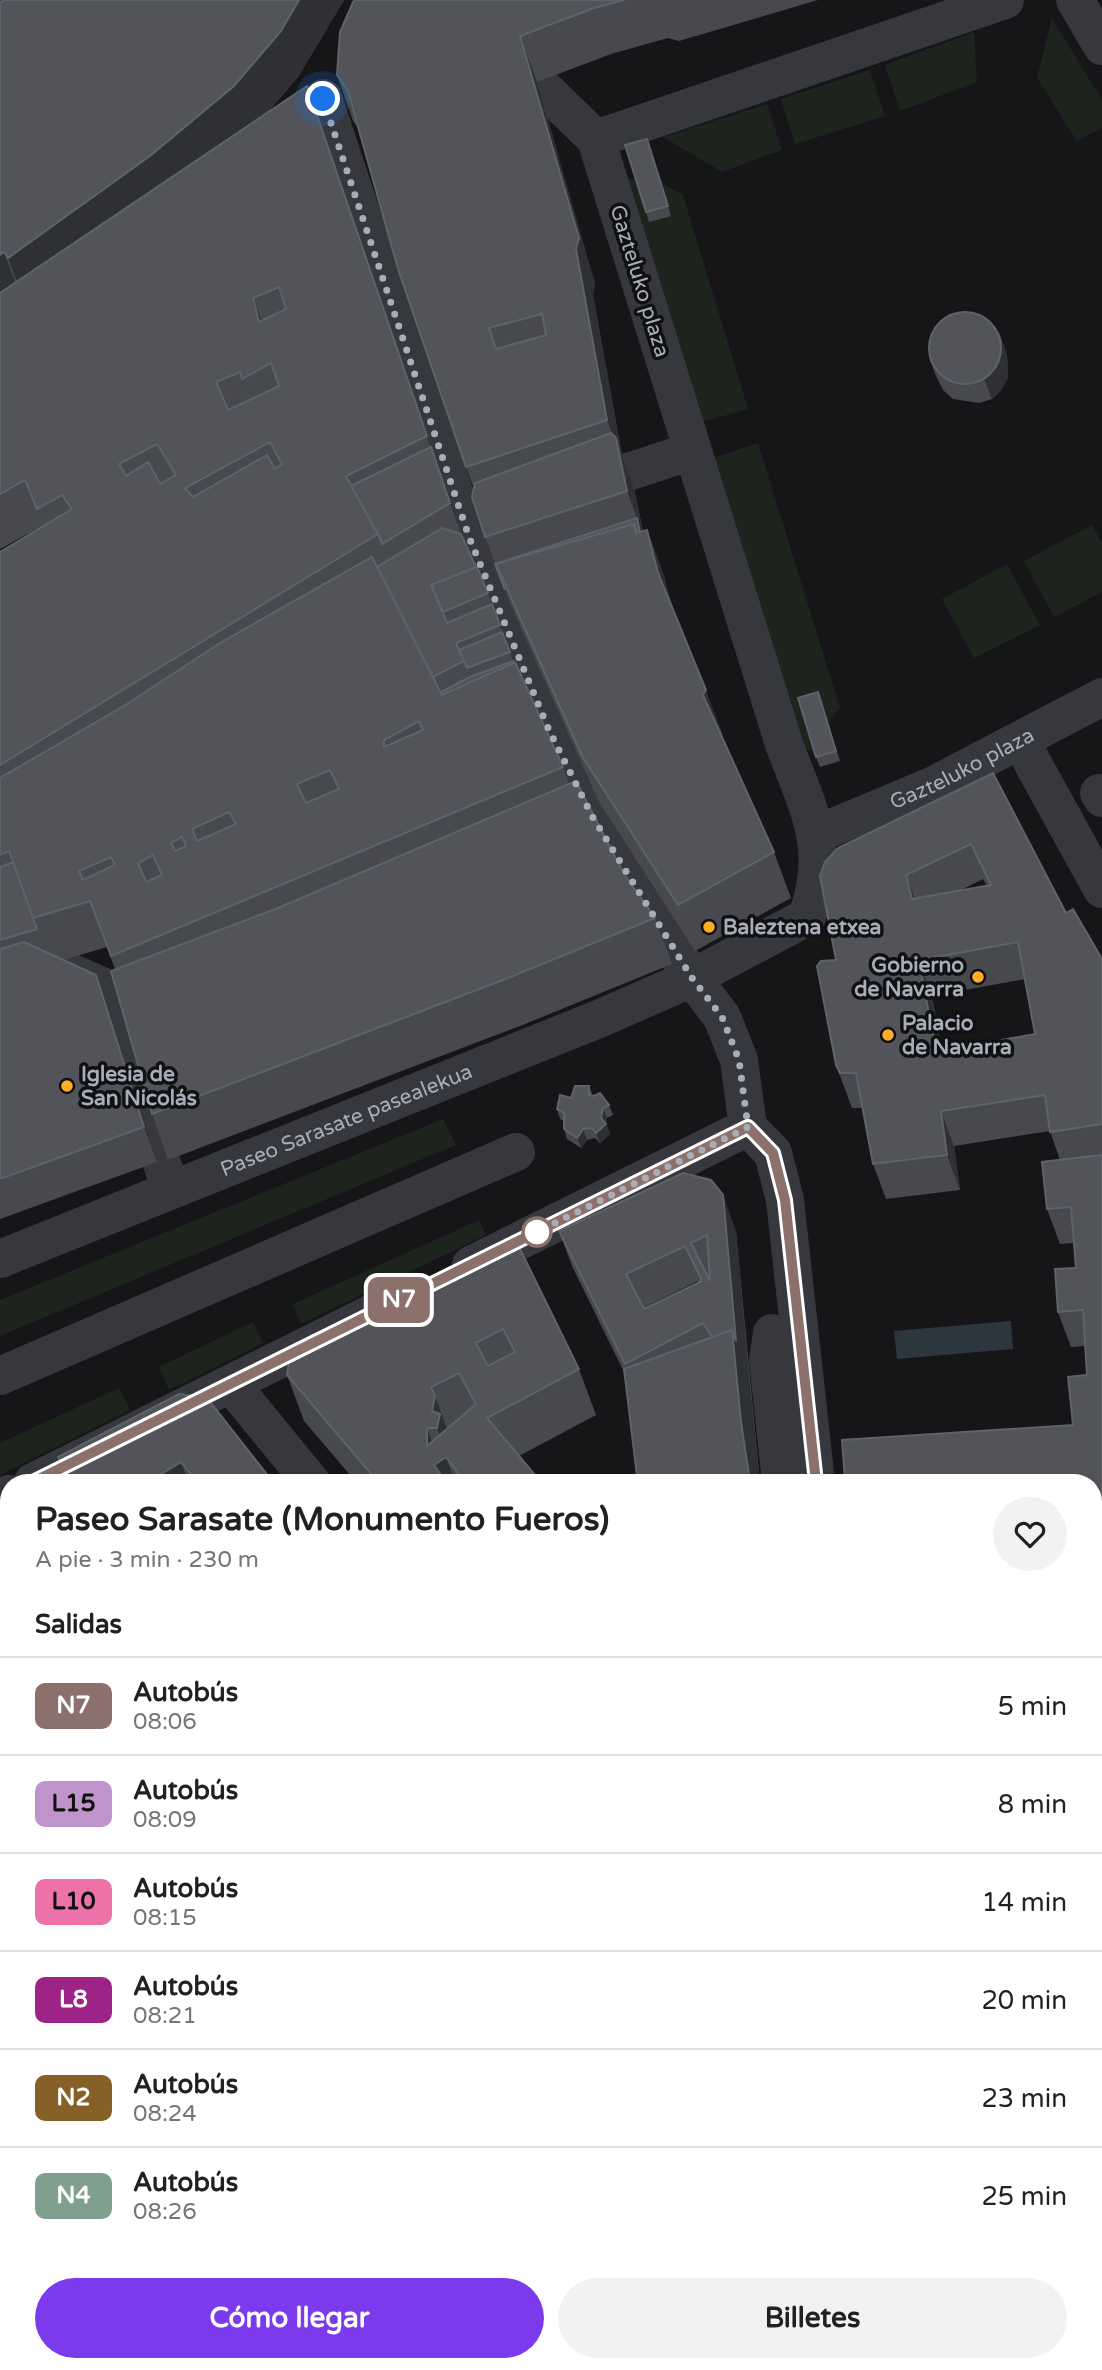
<!DOCTYPE html>
<html lang="es">
<meta charset="utf-8">
<style>
body{margin:0;font-family:"Varela Round",sans-serif;background:#f2f2f2;color:#202124;height:100vh;display:flex;flex-direction:column;font-size:26px;white-space:nowrap}
*{box-sizing:border-box;margin:0}
p{font-size:23px;color:#757577}
.icon{flex:none;width:38px;height:38px;fill:none;stroke:currentColor;stroke-width:2;stroke-linecap:round;stroke-linejoin:round}
.map{position:relative;flex:1;overflow:hidden}
.sheet{position:absolute;left:0px;top:1474px;width:1102px;height:898px;display:flex;flex-direction:column;background:#fff;border-radius:28px 28px 0 0;box-shadow:0 4px 10px #0003}
.sheet>*{flex:none}
.badge{padding:0 14px;border-radius:10px;font-size:24px;line-height:46px}
.you{position:absolute;width:35px;height:35px;margin:-18px;border:5px solid #fff;border-radius:50%;background:#1a73e8;box-shadow:0 0 0 10px #1a73e833}
.map>.badge{position:absolute;translate:-50% -50%;box-shadow:0 0 0 4px #fff}
h2{padding:0 35px;font-size:26px;line-height:63px}
.round{display:grid;place-items:center;flex:none;width:74px;height:74px;border-radius:37px;background:#f2f2f2}
.head{display:flex;align-items:center;justify-content:space-between;height:119px;padding:0 35px}
h1{font-size:33px;font-weight:700;line-height:52px}
.button{display:flex;gap:14px;margin-top:auto;padding:14px 35px}
.button a{flex:1;height:80px;border-radius:42px;background:#7c3aed;color:#fff;font-size:28px;font-weight:700;line-height:80px;text-align:center}
.button a+a{background:#f2f2f2;color:#202124}
ul{padding:0;list-style:none}
li{display:flex;align-items:center;gap:21px;height:98px;padding:0 35px;border-top:2px solid #e0e0e0}
li div{flex:1}
li b{display:block;font-size:26px}
li em{font-style:normal}
li .badge{min-width:77px;font-weight:700;text-align:center}
.map>svg:first-child{display:block}
.green{fill:#1c241d}
.water{fill:#2b363e}
.lines{fill:none;stroke-linecap:round;stroke-linejoin:round}
.minor{stroke:#37383e;stroke-width:38}
.major{stroke:#53555d;stroke-width:38}
.wall{fill:#47494e;fill-rule:evenodd}
.shaded-wall{fill:#2f3034}
.building{fill:#52545a;stroke:#5f6269;stroke-width:2;fill-rule:evenodd}
.line-casing{stroke:#fff;stroke-width:16}
.line{stroke:#8c706b;stroke-width:10}
.walk{stroke:#a7aeba;stroke-width:7;stroke-dasharray:0 12.6}
.poi-dot{fill:#ffad28;stroke:#111114;stroke-width:2.5}
.stop-dot{fill:#fff;stroke:#8c706b;stroke-width:3.5}
.labels{text-anchor:middle;stroke-width:7;stroke-linejoin:round;paint-order:stroke}
.street-label{font-size:21px;fill:#a7aeba;stroke:#111114}
.poi-label{font-size:21px;font-weight:bold;fill:#a7aeba;stroke:#111114;text-anchor:start}
</style>
<div class="map">
<svg width="1102" height="2370" viewBox="0 0 1102 2370">
<rect width="100%" height="100%" fill="#161619"/>
<g class="green">
<path d="M1052,18L1102,100V128L1077,141L1037,78Z"/>
<path d="M974,32L977,82L900,111L885,65Z"/>
<path d="M870,70L885,116L795,144L781,99Z"/>
<path d="M767,104L782,150L722,172L663,137Z"/>
<path d="M626,178L661,183L683,195L748,409L703,422Z"/>
<path d="M758,443L840,708L828,723L821,702L816,753L802,747L713,458Z"/>
<path d="M1092,525L1102,543V592L1054,617L1024,561Z"/>
<path d="M1007,564L1040,625L974,658L942,599Z"/>
<path d="M443,1119L456,1145L0,1336V1300Z"/>
<path d="M479,1220L486,1235L301,1324L293,1304Z"/>
<path d="M253,1322L263,1343L169,1390L159,1367Z"/>
<path d="M119,1388L130,1410L0,1475V1443Z"/>
</g>
<path class="water" d="M1011,1321L1013,1349L897,1359L894,1331Z"/>
<g class="lines">
<g class="minor">
<path d="M1075,0L1102,46"/>
<path d="M537,82L596,139"/>
<path d="M323,98L469,537L549,730L592,816L692,978L722,1017L739,1060L748,1127"/>
<path d="M619,475L692,451"/>
<path d="M1020,740L1102,889"/>
<path d="M1099,793L1102,798"/>
<path id="s1" d="M817,834L934,785L1102,697"/>
<path d="M0,983L58,967L111,990L170,1190"/>
<path d="M748,1127L773,1153L785,1200L816,1482"/>
<path id="s2" d="M0,1259L601,1018L692,978L807,917C832,847 808,809 784,744L596,139L1005,0"/>
<path d="M471,1265L748,1127"/>
<path d="M772,1333L768,1360L781,1482"/>
<path d="M0,1376L516,1152"/>
<path d="M231,1384L311,1482"/>
<path d="M33,1482L413,1293"/>
<path d="M0,1499L9,1494"/>
<path d="M0,1754L9,1772"/>
<path d="M0,2152L9,2149"/>
<path d="M0,2203L9,2229"/>
<path d="M0,2300L9,2326"/>
<path d="M53,2362L55,2370"/>
<path d="M376,2362L382,2370"/>
<path d="M1032,2362L1041,2370"/>
</g>
<g class="major">
<path d="M1094,1674L1102,1668"/>
<path d="M894,2362L895,2370"/>
</g>
</g>
<g class="wall">
<path d="M0,0H344L298,77L267,113L323,132L461,534L488,593L513,661L563,767L569,785L624,874L655,918L672,964L520,1026L168,1160L152,1114L115,969L107,947L64,960L109,1010L157,1162L0,1219V550L1,552L42,526L0,549Z"/>
<path d="M354,0H818L679,41L668,38L611,54L537,82L595,284L593,295L622,455L633,484L643,531L647,530L664,576L671,604L723,736L722,738L774,852L791,898L695,951L599,802L513,610L485,537L474,489L466,467L358,128L353,121L337,75Z"/>
<path d="M647,139L671,216L649,222L646,212Z"/>
<path d="M1000,335L1007,355L1008,378L1001,390L992,399L979,403L953,399L943,390L936,376L929,357Z"/>
<path d="M821,702L840,761L820,767L816,757Z"/>
<path d="M993,773L1066,913L1102,959V1613L1094,1620V1482L1073,1425L1087,1375L1085,1346L1071,1347L1058,1312L1076,1268L1074,1243L1060,1244L1047,1209L1060,1160L1050,1131L954,1146L960,1190L886,1199L873,1164L863,1108H852L836,1065V960L820,876ZM983,879L987,886L959,891ZM1025,979L1035,1034L942,1051L932,996Z"/>
<path d="M589,1086L593,1096L609,1105L613,1115L607,1118L606,1123L610,1134L600,1143L595,1138L587,1140L581,1148L567,1139L564,1129V1121L560,1119L557,1109Z"/>
<path d="M559,1231H736L760,1482H626L637,1476L624,1372L572,1266ZM698,1281L699,1283L644,1309L643,1308Z"/>
<path d="M514,1237L579,1369L596,1415L519,1456L541,1482H356L304,1421L287,1375Z"/>
<path d="M179,1394L273,1482H67L58,1457Z"/>
<path d="M9,1495V1699L0,1682V1499Z"/>
<path d="M1094,1716L1102,1722V1882L1094,1889Z"/>
<path d="M1102,1885V1965L1094,1955V1892Z"/>
<path d="M1102,2233V2365L1094,2355V2240Z"/>
<path d="M69,2362H155L156,2366L164,2362H321L323,2370H72Z"/>
<path d="M437,2362H513L487,2370H444Z"/>
</g>
<g class="shaded-wall">
<path d="M299,0H344L298,77L250,132L25,304L8,258Z"/>
<path d="M520,36L537,82L595,284L593,295L622,455L633,484L651,570L644,551L637,518L627,491L619,451L607,420Z"/>
<path d="M307,86L323,132L463,538L450,503Z"/>
<path d="M4,252L21,298L0,313V255Z"/>
<path d="M253,298L270,344L259,322Z"/>
<path d="M1000,335L1007,355L1008,378L1001,390L992,399L984,379Z"/>
<path d="M647,530L664,576L675,619L658,573Z"/>
<path d="M706,690L723,736L720,741L703,695Z"/>
<path d="M906,875L919,910L912,899Z"/>
<path d="M919,960L932,996L949,1087L936,1052Z"/>
<path d="M96,975L109,1010L157,1162L144,1127Z"/>
<path d="M603,1108L607,1118L605,1124H606L610,1134L600,1143L596,1133Z"/>
<path d="M941,1111L954,1146L960,1190L947,1155Z"/>
<path d="M583,1129L587,1140L581,1148L577,1138Z"/>
<path d="M723,1195L736,1231L749,1376L736,1341Z"/>
<path d="M732,1330L749,1376L760,1482H750L741,1422Z"/>
<path d="M435,1396L452,1442L449,1462L437,1428L432,1411Z"/>
<path d="M427,1428L440,1462L446,1457L455,1482H440L427,1446Z"/>
<path d="M181,1462L188,1482H148Z"/>
<path d="M1102,1568V1613L1094,1620V1574Z"/>
<path d="M1094,1845L1102,1868V1882L1094,1889Z"/>
<path d="M1102,2071V2130L1094,2137V2078Z"/>
<path d="M316,2362H321L323,2370H314Z"/>
<rect x="825" y="2362" width="12" height="8"/>
</g>
<g class="building">
<path d="M4,0H299L281,31L234,86L150,156L8,258L4,252L0,255V3Z"/>
<path d="M354,0H624L594,8L520,36L579,238L576,249L607,420L466,467L398,269L348,91L337,75L340,32ZM542,314L546,335L496,349L489,328Z"/>
<path d="M307,86L427,436L346,476L378,534L0,765V552L72,509L62,495L37,509L25,480L0,494V293ZM279,287L286,309L259,322L253,298ZM271,363L279,386L228,410L216,382L240,372L242,379ZM270,442L282,464L275,469L267,455L193,497L185,488ZM157,444L176,475L160,484L148,462L126,476L119,464Z"/>
<path d="M647,139L668,206L646,212L625,145Z"/>
<circle cx="965" cy="348" r="36"/>
<path d="M611,433L616,438L627,491L485,537L472,497L475,483Z"/>
<path d="M431,447L450,503L382,544L378,534L351,486Z"/>
<path d="M637,518L640,532L637,533L634,524L496,564L505,590L495,564Z"/>
<path d="M634,524L636,533L647,530L658,573L706,690L703,695L774,852L678,905L582,756L496,564Z"/>
<path d="M442,528L461,534L476,567L431,585L447,623L492,604L500,625L456,643L464,661L433,677L377,567Z"/>
<path d="M372,557L442,695L515,662L563,767L111,956L90,901L33,918L9,851L0,855V778L127,704L220,643ZM419,721L423,730L384,747V740ZM330,770L339,789L306,803L297,784ZM229,812L236,824L197,841L192,829ZM182,837L186,846L175,851L171,843ZM153,855L162,875L146,882L138,863ZM111,857L115,865L83,880L79,871Z"/>
<path d="M477,567L488,593L443,612L431,585Z"/>
<path d="M502,632L510,652L467,668L459,650Z"/>
<path d="M513,661L514,663L442,695L441,692L470,677Z"/>
<path d="M818,692L836,751L816,757L798,698Z"/>
<path d="M993,773L1066,913L1073,909L1102,959V1124L1050,1132L1045,1095L941,1111L947,1155L873,1164L856,1073H840L836,1065L817,966L821,961L836,960L820,876L825,862L838,848ZM971,844L991,885L912,899L906,875ZM1018,942L1035,1034L936,1052L919,960Z"/>
<path d="M576,781L624,874L655,918L503,980L152,1114L111,971L278,908Z"/>
<path d="M13,862L37,929L0,940V867Z"/>
<path d="M24,942L96,975L144,1127L0,1179V949Z"/>
<path d="M575,1086H589V1095L594,1096L600,1093L609,1105L603,1108L601,1118L606,1124L596,1133L592,1128L583,1129L577,1138L564,1129V1113L557,1109L560,1095L571,1098Z"/>
<path d="M1102,1155V1568L1094,1574V1482H845L842,1440L1073,1425L1068,1377L1087,1375L1083,1310L1058,1312L1055,1269L1076,1268L1071,1207L1047,1209L1042,1162Z"/>
<path d="M683,1173L711,1180L723,1195L736,1341L732,1330L712,1337L703,1323L625,1364L559,1231ZM707,1235L710,1281L691,1243ZM685,1246L702,1281L644,1309L626,1274Z"/>
<path d="M514,1237L579,1369L487,1418L541,1482H452L459,1475L446,1457L434,1465L446,1482H378L287,1375L290,1357ZM503,1329L515,1352L488,1366L476,1343ZM459,1373L476,1404L427,1446V1428H437L440,1414L432,1411L435,1396L431,1387Z"/>
<path d="M732,1330L741,1422L750,1482H626L637,1476L624,1369Z"/>
<path d="M179,1394L207,1398L273,1482H197L181,1462L148,1482H71L58,1457Z"/>
<path d="M46,1476L49,1482H33Z"/>
<path d="M9,1495V1689L0,1672V1499Z"/>
<path d="M1094,1716H1097L1102,1722V1848L1094,1838Z"/>
<path d="M1102,1885V1939L1094,1929V1892Z"/>
<path d="M1094,1962L1102,1972V2071L1094,2078Z"/>
<path d="M9,2155V2198L1,2176Z"/>
<path d="M1102,2233V2340L1094,2330V2240Z"/>
<path d="M69,2362H134L136,2370H72Z"/>
<path d="M164,2362H316L314,2370H143Z"/>
<path d="M575,2362H825V2370H553Z"/>
</g>
<g class="lines">
<g class="line-casing">
<path id="line" d="M33,1482L748,1127L773,1153L785,1200L816,1482"/>
</g>
<use href="#line" class="line"/>
<path class="walk" d="M323,99L469,537L549,730L592,816L692,978L722,1017L739,1060L748,1127L537,1232"/>
</g>
<g class="poi-dot">
<circle cx="709" cy="927" r="7"/>
<circle cx="978" cy="977" r="7"/>
<circle cx="888" cy="1035" r="7"/>
<circle cx="67" cy="1086" r="7"/>
</g>
<circle class="stop-dot" cx="537" cy="1232" r="14"/>
<g class="labels">
<g class="street-label">
<text transform="translate(640 281) rotate(73)" y="7">Gazteluko plaza</text>
<text dy="7" stroke="none"><textPath href="#s1" startOffset="159">Gazteluko plaza</textPath></text>
<text dy="7" stroke="none"><textPath href="#s2" startOffset="373">Paseo Sarasate pasealekua</textPath></text>
</g>
<g class="poi-label">
<text x="723" y="934">Baleztena etxea</text>
<text x="964" y="972" text-anchor="end">Gobierno<tspan x="964" dy="24">de Navarra</tspan></text>
<text x="902" y="1030">Palacio<tspan x="902" dy="24">de Navarra</tspan></text>
<text x="81" y="1081">Iglesia de<tspan x="81" dy="24">San Nicolás</tspan></text>
</g>
</g>
</svg>
<div class="you" style="left:323px;top:99px"></div>
<b class="badge" style="left:399px;top:1300px;background:#8c706b;color:#fff">N7</b>
<section class="sheet">
<div class="head"><div><h1>Paseo Sarasate (Monumento Fueros)</h1><p>A pie · 3 min · 230 m</p></div><a class="round"><svg class="icon" aria-label="heart" viewBox="0 0 24 24"><path d="M12 20l-8-8c-3-5 5-10 8-4 3-6 11-1 8 4z"/></svg></a></div>
<h2>Salidas</h2>
<ul>
<li><span class="badge" style="background:#8c706b;color:#fff">N7</span><div><b>Autobús</b><p>08:06</p></div><em>5 min</em></li>
<li><span class="badge" style="background:#bf93cc;color:#111">L15</span><div><b>Autobús</b><p>08:09</p></div><em>8 min</em></li>
<li><span class="badge" style="background:#ed72aa;color:#111">L10</span><div><b>Autobús</b><p>08:15</p></div><em>14 min</em></li>
<li><span class="badge" style="background:#9e2387;color:#fff">L8</span><div><b>Autobús</b><p>08:21</p></div><em>20 min</em></li>
<li><span class="badge" style="background:#876028;color:#fff">N2</span><div><b>Autobús</b><p>08:24</p></div><em>23 min</em></li>
<li><span class="badge" style="background:#7fa08c;color:#fff">N4</span><div><b>Autobús</b><p>08:26</p></div><em>25 min</em></li>
</ul>
<div class="button"><a>Cómo llegar</a><a>Billetes</a></div>
</section>
</div>
